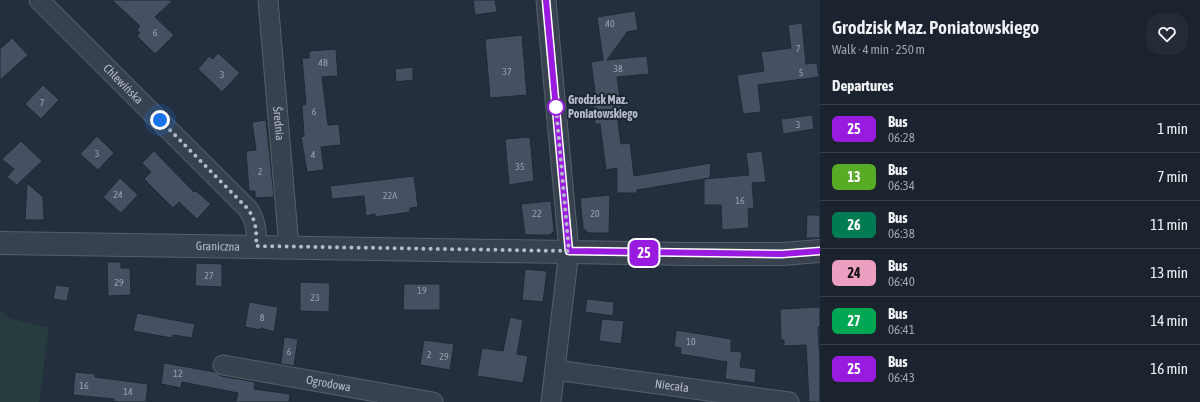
<!DOCTYPE html>
<meta charset="utf-8">
<style>
body{margin:0;font-family:"Asap Condensed",sans-serif;background:#242b36;color:#f1f3f6;height:100vh;display:flex;flex-direction:column;font-size:15px;white-space:nowrap}
*{box-sizing:border-box;margin:0}
p{font-size:13px;color:#a0a4aa}
.icon{flex:none;width:22px;height:22px;fill:none;stroke:currentColor;stroke-width:2;stroke-linecap:round;stroke-linejoin:round}
.map{position:relative;flex:1;overflow:hidden}
.sheet{display:flex;flex-direction:column;background:#1b232e;width:380px}
.sheet>*{flex:none}
.badge{padding:0 8px;border-radius:6px;font-size:14px;line-height:26px}
.you{position:absolute;width:20px;height:20px;margin:-10px;border:3px solid #fff;border-radius:50%;background:#1a73e8;box-shadow:0 0 0 6px #1a73e833}
.map>.badge{position:absolute;translate:-50% -50%;box-shadow:0 0 0 2px #fff}
h2{padding:0 12px;font-size:15px;line-height:36px}
.round{display:grid;place-items:center;flex:none;width:42px;height:42px;border-radius:16px;background:#242b36}
.summary{display:flex;align-items:center;justify-content:space-between;height:68px;padding:0 12px}
h1{font-size:19px;font-weight:600;line-height:30px}
ul{padding:0;list-style:none}
li{display:flex;align-items:center;gap:12px;height:48px;padding:0 12px;border-top:1px solid #39404a}
li div{flex:1}
li b{display:block;font-size:15px}
li em{font-style:normal}
li .badge{min-width:44px;font-weight:700;text-align:center}
main{display:flex;flex:1;min-height:0}
.map>svg:first-child{display:block}
.green{fill:#263c3f}
.building{fill:#455162;stroke:#1f2835}
.lines{fill:none;stroke-linecap:round;stroke-linejoin:round}
.minor-casing{stroke:#565f6c;stroke-width:21}
.tertiary-casing{stroke:#565f6c;stroke-width:24}
.minor{stroke:#38414e;stroke-width:19}
.tertiary{stroke:#38414e;stroke-width:22}
.line-casing{stroke:#fff;stroke-width:9}
.line{stroke:#991bdf;stroke-width:6}
.walk{stroke:#b4bcc9;stroke-width:4;stroke-dasharray:0 7.2}
.stop-dot{fill:#fff;stroke:#991bdf;stroke-width:2}
.labels{text-anchor:middle;stroke-width:4;stroke-linejoin:round;paint-order:stroke}
.number-label{font-size:10px;fill:#98a1af}
.street-label{font-size:12px;fill:#b4bcc9;stroke:#1d2633}
.stop-label{font-size:12px;font-weight:bold;fill:#b4bcc9;stroke:#1d2633;text-anchor:start}
</style>
<main>
<div class="map">
<svg width="820" height="402" viewBox="0 0 820 402">
<rect width="100%" height="100%" fill="#242f3e"/>
<path class="green" d="M0,310L8,318L49,328L39,402H0Z"/>
<g class="building">
<path d="M112,0H173L155,17L174,35L155,54L137,36L140,33L137,30L140,26Z"/>
<path d="M473,0H495L497,12L475,15Z"/>
<path d="M635,11L638,30L627,32L607,60L647,56L649,74L617,77L622,112L617,113L621,144L630,143L634,176L711,163L710,178L637,190V193H617V168L606,170L600,124H595L593,100H596L591,62L603,60L597,17Z"/>
<path d="M802,23L806,64L817,63L819,77L758,85L761,112L743,114L737,75L764,71L761,52L791,48L788,25Z"/>
<path d="M522,35L527,95L490,98L485,39Z"/>
<path d="M12,38L28,55L0,80V49Z"/>
<path d="M336,49L338,76L322,77L328,125L339,124L341,145L321,147L324,170L307,172L301,137L304,136L302,105L306,104L302,58H309V51Z"/>
<path d="M218,53L240,73L222,92L198,69L209,56L213,59Z"/>
<path d="M413,67V80L396,82L395,69Z"/>
<path d="M43,85L59,100L41,119L25,104Z"/>
<path d="M812,115L814,129L783,134L781,119Z"/>
<path d="M266,120L274,197L255,198V191H249L246,151L256,150L252,122Z"/>
<path d="M97,136L114,153L98,170L80,154Z"/>
<path d="M530,137L534,181L509,185L505,139Z"/>
<path d="M21,141L42,161L17,185L7,177L14,169L2,159Z"/>
<path d="M154,151L194,192L196,191L211,204L197,219L179,202L173,208L144,179L151,172L142,163Z"/>
<path d="M762,151L766,182L752,183L754,208L748,209L749,228L722,230L721,205H704V179L749,175L746,153Z"/>
<path d="M414,176L418,207L410,208V212L375,217V214L366,216L364,196L332,199L330,186Z"/>
<path d="M120,178L138,195L121,213L103,197Z"/>
<path d="M27,183L43,197L44,220H25Z"/>
<path d="M610,195L609,233H588L583,228L580,198Z"/>
<path d="M551,201L554,231L550,235H525L521,204Z"/>
<path d="M807,215H820V238H806Z"/>
<path d="M107,262H121V268H130L131,295L108,296Z"/>
<path d="M196,263L222,264V287L195,286Z"/>
<path d="M525,269L547,271L543,302L522,300Z"/>
<path d="M300,282L330,283L329,312L300,311Z"/>
<path d="M404,284H440V310H403Z"/>
<path d="M56,285L70,287L67,301L53,299Z"/>
<path d="M587,299L614,302L613,316L585,312Z"/>
<path d="M249,302L278,307L274,332L261,328V330L245,327Z"/>
<path d="M820,307V327H818L820,361V402H809L806,345L784,346V340H781L780,309Z"/>
<path d="M137,313L195,324L192,338L173,335L172,338L133,331Z"/>
<path d="M510,317L523,320L517,354L528,356L523,383L477,376L482,348L503,351Z"/>
<path d="M602,319L624,321L621,344L599,341Z"/>
<path d="M676,330L731,339V351L742,352L740,367L756,369L755,383L725,379L727,362L680,354L681,348L674,347Z"/>
<path d="M284,337L298,339L294,366L281,364Z"/>
<path d="M424,340L454,344L450,370L420,365Z"/>
<path d="M164,363L215,372L221,376L255,382L254,389L290,394L289,402H236L238,393L182,382L181,388L161,384Z"/>
<path d="M75,372L95,374V377L148,384L146,402H120L113,401L114,399L73,395Z"/>
</g>
<g class="lines">
<g class="minor-casing">
<g id="minor">
<path id="s1" d="M39,0L248,209C256,221 257,232 256,246"/>
<path id="s2" d="M268,0L289,247"/>
<path d="M546,0L569,251L551,402"/>
<path id="s3" d="M223,365L433,402"/>
<path id="s4" d="M555,370L789,402"/>
</g>
</g>
<g class="tertiary-casing">
<g id="tertiary">
<path id="s5" d="M0,243L688,254H782L820,251"/>
</g>
</g>
<use href="#minor" class="minor"/>
<use href="#tertiary" class="tertiary"/>
</g>
<g class="lines">
<g class="line-casing">
<path id="line" d="M546,0L569,251L782,254L820,251"/>
</g>
<use href="#line" class="line"/>
<path class="walk" d="M160,120L248,209C256,221 257,232 256,246L569,251L556,107"/>
</g>
<circle class="stop-dot" cx="556" cy="107" r="8"/>
<g class="labels">
<g class="number-label">
<text x="610" y="27">40</text>
<text x="155" y="36">6</text>
<text x="798" y="52">7</text>
<text x="323" y="66">4B</text>
<text x="618" y="72">38</text>
<text x="507" y="75">37</text>
<text x="801" y="76">5</text>
<text x="222" y="78">3</text>
<text x="42" y="106">7</text>
<text x="314" y="115">6</text>
<text x="798" y="128">3</text>
<text x="97" y="157">3</text>
<text x="313" y="158">4</text>
<text x="520" y="170">35</text>
<text x="260" y="175">2</text>
<text x="118" y="198">24</text>
<text x="390" y="199">22A</text>
<text x="740" y="204">16</text>
<text x="537" y="217">22</text>
<text x="595" y="217">20</text>
<text x="209" y="279">27</text>
<text x="119" y="286">29</text>
<text x="422" y="294">19</text>
<text x="315" y="301">23</text>
<text x="262" y="321">8</text>
<text x="691" y="345">10</text>
<text x="289" y="355">6</text>
<text x="429" y="358">2</text>
<text x="444" y="360">29</text>
<text x="178" y="377">12</text>
<text x="84" y="389">16</text>
<text x="128" y="395">14</text>
</g>
<g class="street-label">
<text dy="4" stroke="none"><textPath href="#s1" startOffset="119">Chlewińska</textPath></text>
<text dy="4" stroke="none"><textPath href="#s2" startOffset="124">Średnia</textPath></text>
<text dy="4" stroke="none"><textPath href="#s5" startOffset="218">Graniczna</textPath></text>
<text dy="4" stroke="none"><textPath href="#s3" startOffset="107">Ogrodowa</textPath></text>
<text dy="4" stroke="none"><textPath href="#s4" startOffset="118">Niecała</textPath></text>
</g>
<g class="stop-label">
<text x="568" y="104">Grodzisk Maz.<tspan x="568" dy="14">Poniatowskiego</tspan></text>
</g>
</g>
</svg>
<div class="you" style="left:160px;top:120px"></div>
<b class="badge" style="left:644px;top:253px;background:#991bdf;color:#fff">25</b>
</div>
<section class="sheet">
<div class="summary"><div><h1>Grodzisk Maz. Poniatowskiego</h1><p>Walk · 4 min · 250 m</p></div><a class="round"><svg class="icon" aria-label="heart" viewBox="0 0 24 24"><path d="M12 20l-8-8c-3-5 5-10 8-4 3-6 11-1 8 4z"/></svg></a></div>
<h2>Departures</h2>
<ul>
<li><span class="badge" style="background:#991bdf;color:#fff">25</span><div><b>Bus</b><p>06:28</p></div><em>1 min</em></li>
<li><span class="badge" style="background:#58ab25;color:#fff">13</span><div><b>Bus</b><p>06:34</p></div><em>7 min</em></li>
<li><span class="badge" style="background:#007c52;color:#fff">26</span><div><b>Bus</b><p>06:38</p></div><em>11 min</em></li>
<li><span class="badge" style="background:#ec9fc1;color:#111">24</span><div><b>Bus</b><p>06:40</p></div><em>13 min</em></li>
<li><span class="badge" style="background:#00a651;color:#fff">27</span><div><b>Bus</b><p>06:41</p></div><em>14 min</em></li>
<li><span class="badge" style="background:#991bdf;color:#fff">25</span><div><b>Bus</b><p>06:43</p></div><em>16 min</em></li>
</ul>
</section>
</main>
